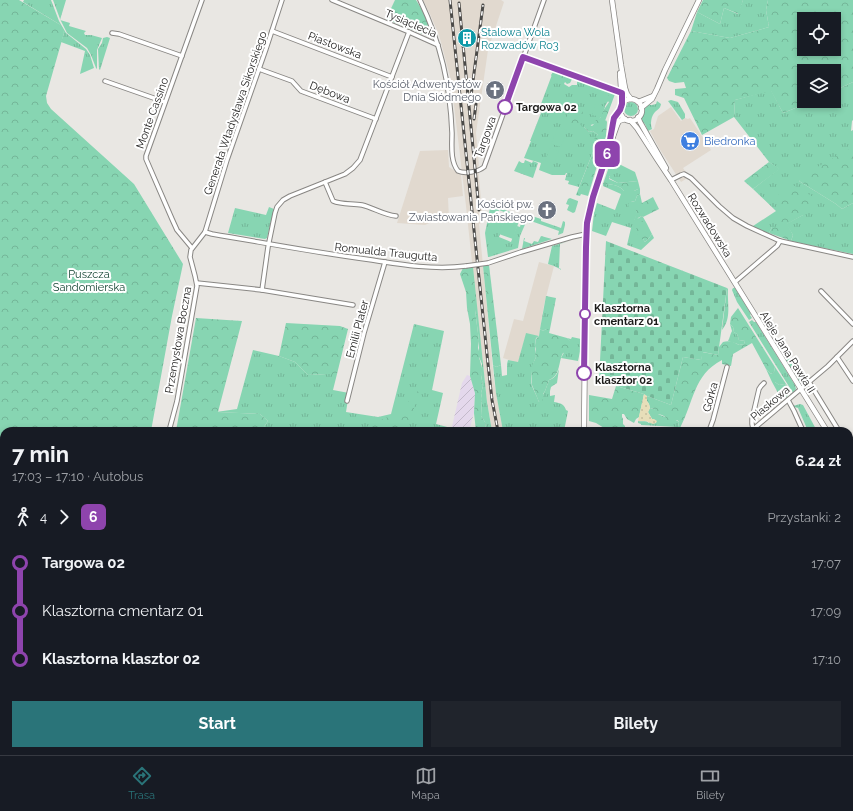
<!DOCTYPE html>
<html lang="pl">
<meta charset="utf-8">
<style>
body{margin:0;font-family:Raleway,sans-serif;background:#20242c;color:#f1f3f6;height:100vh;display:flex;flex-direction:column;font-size:15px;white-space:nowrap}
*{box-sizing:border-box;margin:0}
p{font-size:13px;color:#9ea1a6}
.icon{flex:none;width:22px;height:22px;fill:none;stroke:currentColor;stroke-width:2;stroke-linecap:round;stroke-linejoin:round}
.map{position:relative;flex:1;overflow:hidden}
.panel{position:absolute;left:0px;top:427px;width:853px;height:328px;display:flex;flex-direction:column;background:#171b24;border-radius:12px 12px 0 0;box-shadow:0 2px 6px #0003}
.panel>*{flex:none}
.badge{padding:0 8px;border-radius:6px;font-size:14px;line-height:26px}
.buttons{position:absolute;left:797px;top:12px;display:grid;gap:8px}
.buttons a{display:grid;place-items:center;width:44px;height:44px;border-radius:0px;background:#171b24;box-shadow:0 2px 6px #0003;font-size:20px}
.map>.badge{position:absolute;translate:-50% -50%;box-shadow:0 0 0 2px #fff}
.legs{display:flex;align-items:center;gap:6px;height:44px;padding:0 12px;font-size:13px}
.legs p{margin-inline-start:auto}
.head{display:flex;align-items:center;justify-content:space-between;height:68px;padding:0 12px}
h1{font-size:22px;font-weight:700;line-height:30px}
.primary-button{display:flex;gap:8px;margin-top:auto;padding:8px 12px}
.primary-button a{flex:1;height:46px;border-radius:0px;background:#2a7479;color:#fff;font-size:16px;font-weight:700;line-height:46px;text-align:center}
.primary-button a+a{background:#20242c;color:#f1f3f6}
ul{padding:0 12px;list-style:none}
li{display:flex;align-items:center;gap:14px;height:48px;font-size:15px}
li i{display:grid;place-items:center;width:6px;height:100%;margin:0 5px;background:currentColor}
li i::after{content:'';width:10px;height:10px;margin:-5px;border:3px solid;border-radius:50%;background:#171b24}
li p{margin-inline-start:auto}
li:first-child i{background:linear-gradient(#0000 50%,currentColor 0)}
li:last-child i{background:linear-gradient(currentColor 50%,#0000 0)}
.tab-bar{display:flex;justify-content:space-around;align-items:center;height:56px;border-top:1px solid #363941;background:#171b24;font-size:11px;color:#9ea1a6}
.tab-bar a{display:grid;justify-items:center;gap:2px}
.tab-bar .active{color:#2a7479}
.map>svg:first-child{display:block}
.built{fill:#e1d9cf}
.industrial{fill:url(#industrial-furrows)}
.grass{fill:url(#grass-tufts)}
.forest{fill:url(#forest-crowns);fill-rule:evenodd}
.sand{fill:url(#sand-dots)}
.cemetery{fill:url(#cemetery-stones)}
.garden{fill:#87d5b2}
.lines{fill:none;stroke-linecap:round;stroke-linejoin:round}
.minor-casing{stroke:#898784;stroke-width:5.5}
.tertiary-casing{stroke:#898784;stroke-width:6}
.minor{stroke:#fff;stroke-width:3.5}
.tertiary{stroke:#fff;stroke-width:4.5}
.rail-casing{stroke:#4b4a48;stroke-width:3}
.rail{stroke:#fff;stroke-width:1.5;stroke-dasharray:4.5;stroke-linecap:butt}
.minor-bridge-casing{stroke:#898784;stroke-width:5.5;stroke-linecap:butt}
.minor-bridge{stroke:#fff;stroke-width:3.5}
.line-1-casing{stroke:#fff;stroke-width:9}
.line-1{stroke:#8e44ad;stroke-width:6}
.stop-1-dot{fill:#fff;stroke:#8e44ad;stroke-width:2}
.labels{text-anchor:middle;stroke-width:4;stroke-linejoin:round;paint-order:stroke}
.street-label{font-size:11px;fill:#1c1b1a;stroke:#fff}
.culture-label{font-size:11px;fill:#0d838f;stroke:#fff;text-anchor:start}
.worship-label{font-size:11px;fill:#5b616d;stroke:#fff;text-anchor:end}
.stop-label{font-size:11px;font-weight:bold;fill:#1c1b1a;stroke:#fff;text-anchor:start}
.shop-label{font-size:11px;fill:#366cbe;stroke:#fff;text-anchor:start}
.park-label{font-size:11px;fill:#0b3e2b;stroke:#fff}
</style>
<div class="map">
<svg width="853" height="755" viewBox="0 0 853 755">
<defs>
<pattern id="industrial-furrows" width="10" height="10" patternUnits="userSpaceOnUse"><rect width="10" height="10" fill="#e4d8ec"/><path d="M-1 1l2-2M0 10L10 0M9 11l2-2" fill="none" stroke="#c3b9ca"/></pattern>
<pattern id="grass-tufts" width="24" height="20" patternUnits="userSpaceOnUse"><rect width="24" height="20" fill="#87d5b2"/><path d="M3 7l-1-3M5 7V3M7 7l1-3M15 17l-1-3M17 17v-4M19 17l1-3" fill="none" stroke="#74b698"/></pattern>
<pattern id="forest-crowns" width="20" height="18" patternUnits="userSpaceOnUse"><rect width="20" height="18" fill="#87d5b2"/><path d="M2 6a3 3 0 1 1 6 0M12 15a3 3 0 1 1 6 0" fill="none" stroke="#74b698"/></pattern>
<pattern id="sand-dots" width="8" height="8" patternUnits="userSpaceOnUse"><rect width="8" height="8" fill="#e7deb9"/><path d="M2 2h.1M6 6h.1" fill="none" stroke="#c6be9e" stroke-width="1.8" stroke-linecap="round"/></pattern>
<pattern id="cemetery-stones" width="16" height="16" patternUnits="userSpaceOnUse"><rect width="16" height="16" fill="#87d5b2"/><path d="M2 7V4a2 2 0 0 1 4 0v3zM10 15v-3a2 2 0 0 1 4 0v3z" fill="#74b698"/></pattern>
</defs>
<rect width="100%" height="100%" fill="#e9e7e3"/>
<g class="built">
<path d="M423,0H501L504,2L488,50L476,133L479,166H478L483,222L479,224L494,381L503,431H492L487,402L466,206L451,80L439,35L430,14Z"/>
<path d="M671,107L681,121L685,118L688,119L690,118L711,150L683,168L689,177L681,182L659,148L650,131L654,129L658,116Z"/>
<path d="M448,150L449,167L461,175L463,196L448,198L449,219L434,221L425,225L397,223L420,151Z"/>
<path d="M539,262L554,266L544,305L539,336L526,334L518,363L503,358L514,319L523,321Z"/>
<path d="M174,751H478L475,755H174Z"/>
<path d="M643,751H688L689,755H644Z"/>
</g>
<path class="industrial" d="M467,375L470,376L475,393L474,413L469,431H451L462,383Z"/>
<g class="grass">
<path d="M24,0H51L59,21L66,33L86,49L90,55L94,68L80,74L85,51L61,42L64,33L59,24L23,2Z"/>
<path d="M53,0H66L60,20L70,23L69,26L86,31L84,33L85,35H91L102,38L97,50V69L96,68L91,55L87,48L67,33L60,19Z"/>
<path d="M743,0H768L766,10L769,27L730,38L691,31L697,12L720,24L724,8L738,14Z"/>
<path d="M107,37L110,38L100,70L99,69L98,49L102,43L103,38Z"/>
<path d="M553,72L572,79L570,83L567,84L565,82L564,84L569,87L572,85H577V82L578,81L615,94L612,95L605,106L601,117L594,124L584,127L589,132L593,131L598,135C595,141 593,145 593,152L579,187L568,184L569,181L565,180L567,173H566L565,175H552L539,170L541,163L524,158L531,141H530L541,113L538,112Z"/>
<path d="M853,82V120L852,121L851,131L853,130V148L799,181L836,204L842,209L853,203V254L809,245L791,241L793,235L786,224L803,215L780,204V227H772L769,233L750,228L776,211L753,189L779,169L769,162L734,117L735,100L771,90L783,113L813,101H834V91Z"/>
<path d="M671,100L678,102L685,114V118L682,120L668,101Z"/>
<path d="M657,101L661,104C660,109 658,109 655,112C651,116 650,124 652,129L648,131C647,129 646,126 645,124C644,123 643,123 642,122C639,116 644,109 648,105H652L656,104Z"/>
<circle cx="631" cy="109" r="7"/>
<path d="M525,160L532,163L533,161L538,163L533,178L514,171L519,161L522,163H524Z"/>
<path d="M613,161L635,172L638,181L618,183L609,178L613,167Z"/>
<path d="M603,184C611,184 620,185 624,191H634L638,189H640V194L637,196L635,201L631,202L636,207L637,214L634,221L642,216L643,217L647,224H645L643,239L645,242L649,238L652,234L654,238L641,250L627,245L631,228L612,222L606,236L592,231L594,213L597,203L615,210L621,194L603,186Z"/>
<path d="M570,198L578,201V202L575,212L573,213L567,210L569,205L566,204L568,199Z"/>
<path d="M491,203L500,208L510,212L509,214L499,210L496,219L504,222L499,237L511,242L517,226L520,227L522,218L527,220L520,236L518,248L489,257H488L485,233Z"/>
<path d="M269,207L274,209L267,238L265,239L228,233L235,208L266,215Z"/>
<path d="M532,216L541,219V221L561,228L563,221L565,222V225L563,233L558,235L559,231L531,221L529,224L531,217Z"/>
<path d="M541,236L552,239L522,249L524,238H525L524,241L532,244L534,241L538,242Z"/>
<path d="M569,241L560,244L559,268L561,269L560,270V269L554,266L548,264L552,246Z"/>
<path d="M475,286L487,402L492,431H486L485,422L481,416L482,398L481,393L483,386L481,375L482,364L479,357V341L475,310Z"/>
<path d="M727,288L728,289C727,303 732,318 722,330Z"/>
<path d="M733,288H735L751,314L750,315L752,318L749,320L737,302L732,290Z"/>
<path d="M546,296L556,298L550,329H546L543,331L540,329Z"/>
<path d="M752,320L754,322H756L795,385L796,389L793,393L749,322Z"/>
<path d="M414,324L444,331L432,390L443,393L436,424L451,428L450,431H261L268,421L260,414L216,412L237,409L253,350L279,356L295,362L308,375L327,374H337L333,390L349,393L346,412L378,417L391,414Z"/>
<path d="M730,324L733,327L734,332L737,334L739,340L745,341L744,344L739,345C735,342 732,343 728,341C730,338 730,334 732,331Z"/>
<path d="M526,333L539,336C538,337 537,337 536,338C535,341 535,354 536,357C532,365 530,378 532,386C534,391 537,396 539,402L545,391L549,380C555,378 557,374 559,369L557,383L551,387L550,391V396L555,395L554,402C559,403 564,403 566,410L568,411L564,431H503L496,393L493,365L496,367L501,365L502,376L507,375V364L508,360L518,362Z"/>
<path d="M572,337L581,339V347L578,361L561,358L570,341L567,338L571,339Z"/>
<path d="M787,355L805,383H804L800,382L784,357L785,356Z"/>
<path d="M775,367L788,387L785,384L779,385L775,382H772L766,369L771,374L774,372Z"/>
<path d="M800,404L803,405L817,431H808L798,408L794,407L793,406Z"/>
<path d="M650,408L654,409L658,414L672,420H676L679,422L678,427L680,428L679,431L677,427L641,425V424L638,423V421C642,422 645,420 649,423L652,419L648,412Z"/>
<path d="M551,751H581V755H541Z"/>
</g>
<g class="forest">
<path d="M0,0H19L59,24L62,27L64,33L46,96L47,103L51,109L134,184L183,264L172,316L151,431H4V751H173V755H0Z"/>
<path d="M395,0H416C422,9 431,26 432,36L430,37L386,19Z"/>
<path d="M703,0H743L739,14L724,8L720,24L697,12Z"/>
<path d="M768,0H853V82L834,91V71H804V101H813L783,113L771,91L735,100L734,117L702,135L684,98L675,95V89L686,88L684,82L675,83L669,81L667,78L691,31L730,38L769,27L766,10ZM804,19H834V49H804Z"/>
<path d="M553,72L565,76L563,80L562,84L550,83L551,79L553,78L551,75Z"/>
<path d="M610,94H615L605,121L606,120L607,122L606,136L588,196L581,194L580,196L576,195L593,152L594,139L598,135L593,131L589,132L584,127L586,124H589L592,126L594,124L595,121L601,117V114L609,102L604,99Z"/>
<path d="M568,105L575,107L578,109L582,108L583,115L581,114H579L582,116L583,118L581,119L582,122L580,124L582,127L580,131L577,130L575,129H569L567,127L561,122L563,117H567V114L570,113V110L568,109Z"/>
<path d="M853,147V203L842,209L836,204L799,181L805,174Z"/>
<path d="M611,161H613L612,169L613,172L609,177V179L618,183L638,181L640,189H638L634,191H624C620,185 611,184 603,184Z"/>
<path d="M769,162L780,169L753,189L744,181Z"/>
<path d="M793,185L820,201L805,214L787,224L793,235L791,241L783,238L769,233L772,227H780V204L775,197Z"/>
<path d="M640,194L642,203L653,197L659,209L643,217L642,216L638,218L637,222L635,223H633C635,217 638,213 635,207L632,210L629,209L628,203L635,201L637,196Z"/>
<path d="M643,221L645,224H647L652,234L649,238L645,242L643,239L639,240L637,234L636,229L638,227L639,222Z"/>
<path d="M489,265L501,365L496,367L493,365L483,266Z"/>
<path d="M473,267L475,286V310L479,341L478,348L480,354L479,357L482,368V372L481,375L483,386L481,393L482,398L481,416L485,422L486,431H476L474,413L475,393L470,376L471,344L470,324L467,308L466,292L460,274L463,268Z"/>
<path d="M738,308L775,367L774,372L771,374L766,369L752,343L733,354L731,366L722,364V360C693,375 694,402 680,428L678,427L679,422L677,420H672L671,423L667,421C666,416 662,414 656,414L654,409L650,408L649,404L647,401V396L671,405L683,357L701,360L702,352L718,355L719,347L723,342C729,340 734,342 739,345L744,344L745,341L739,340L737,334L734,332L733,327L730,324L731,317Z"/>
<path d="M196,318L242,321L218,412L260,414L268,421L261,431H176Z"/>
<path d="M286,323L340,326L348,329L337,374H327L308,375L295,362L279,356Z"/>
<path d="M540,329L543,331L546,329H550L549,333L567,338L573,343L569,352L563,353C558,362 561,375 549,380L545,391L543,394V400L539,402L532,385L531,368L536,357L535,354L536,349L535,346L536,339L539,336Z"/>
<path d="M772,382H775L779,385L785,384L791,393L782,400Z"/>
<path d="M616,386L644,394L639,417L636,419L634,423L627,419L624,414H622V417L623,419V424L625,426V431H609L596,423L589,421V395L612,399Z"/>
<path d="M420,389L407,431H361L373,423L403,411L409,400Z"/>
<path d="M719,751H747V755H721Z"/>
</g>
<path class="sand" d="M644,394L647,396V401C650,405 651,408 648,412L652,419H654L657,421L656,423L653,424L646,421H638Z"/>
<path class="cemetery" d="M606,241L727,288L718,355L703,352L701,360L683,357L671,405L647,396L644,394L599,381Z"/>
<g class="garden">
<path d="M595,104L605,107L601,117L592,115Z"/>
<path d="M558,127L567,130L561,147L551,144Z"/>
<path d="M550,148L559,151L554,164L545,161Z"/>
<path d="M507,213L520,218L513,239L499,234Z"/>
</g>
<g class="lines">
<g class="minor-casing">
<g id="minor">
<path d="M332,0L409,32L438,45"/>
<path d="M420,0C441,44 450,84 452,133C452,145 450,161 458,171C465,174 478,172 484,167L544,0"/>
<path d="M272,31L392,77"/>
<path d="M112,33L119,34L182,56"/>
<path d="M523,57L621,93"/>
<path d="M259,69L292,81L301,91L376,119"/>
<path d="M105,81L165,102"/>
<path d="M671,180L681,175L684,174L691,178L719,206L733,218L747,226L780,241L853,257"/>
<path d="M325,182L333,201C342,205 353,203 362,205C374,208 384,215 396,216"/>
<path d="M205,232L212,234C266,243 318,253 372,260C403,265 435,270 466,266"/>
<path d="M192,248L177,230L172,219L146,159V156L202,0"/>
<path d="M488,263L521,252L572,237L586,234"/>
<path d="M735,282L777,246L780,241"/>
<path d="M197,283L262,290L353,305"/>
<path d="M262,290L268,247L275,213L277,207L283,200L290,196L345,174L353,168L360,160L409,32"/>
<path d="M821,291L853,324"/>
<path d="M837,357L853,381"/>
<path d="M809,382L839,431"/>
<path d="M788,400L794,411L803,431"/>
<path d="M347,401L364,333L385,262"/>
<path d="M753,429L752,424V419L759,389L761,386L764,383"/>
<path d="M169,431L177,401L197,286L195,276L190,257L191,250L205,232L227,160L266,49L282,0"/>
<path d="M709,431L713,420L727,367"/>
<path d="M751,431L828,366L853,341"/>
<path d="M849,447L853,453"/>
<path d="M849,505L850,508L849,509"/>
<path d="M849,540L853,537"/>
<path d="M849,601L853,599"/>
<path d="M849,692L853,699"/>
<path d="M849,711L853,708"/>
<path d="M330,751L338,755"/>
<path d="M793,751L818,755"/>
<path d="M765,755L766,751"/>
<path d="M819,755L820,751"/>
</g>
</g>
<g class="tertiary-casing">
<g id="tertiary">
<path d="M612,0L621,65L625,88L627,94L631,99"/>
<path d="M620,73L622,104"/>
<circle cx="631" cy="110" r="11"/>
<path d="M638,102L653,96"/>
<path d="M641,108L652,99L657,89L665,70L699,0"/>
<path d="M638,117L640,122L666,168"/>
<path d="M630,120L637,128L657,159L671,180L827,431"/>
<path d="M609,144C611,131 612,120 620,110"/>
<path d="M584,431L586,247L588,221L593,197L608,151L617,125L619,121L625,119"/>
<path d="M849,464L853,471"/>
<path d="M849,483L853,490"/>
<path d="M849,555L853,552"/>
<path d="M849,560L853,558"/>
<path d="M707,751L709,755"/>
<path d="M510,755L517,751"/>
<path d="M520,755L530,751"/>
</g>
</g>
<use href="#minor" class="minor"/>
<use href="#tertiary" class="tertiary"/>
<g class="rail-casing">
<g id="rail">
<path d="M450,0L488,364L492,400L498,431"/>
<path d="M459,3L479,210"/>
<path d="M471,96L483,5"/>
<path d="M474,119L476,104"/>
<path d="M599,751L601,755"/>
<path d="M606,751L608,755"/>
<path d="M481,755L483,751"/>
</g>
</g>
<use href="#rail" class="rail"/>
<g class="minor-bridge-casing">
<path id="minor-bridge" d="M466,266L488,263"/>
</g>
<use href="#minor-bridge" class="minor-bridge"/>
</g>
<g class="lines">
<g class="line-1-casing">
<path id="line-1" d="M505,107L523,57L622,93V104L620,110L614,118L613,123L608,151L593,197L587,223L586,247L584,373"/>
</g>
<use href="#line-1" class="line-1"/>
</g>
<defs>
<g id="building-disc" transform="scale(1)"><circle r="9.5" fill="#0f9aa8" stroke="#fff"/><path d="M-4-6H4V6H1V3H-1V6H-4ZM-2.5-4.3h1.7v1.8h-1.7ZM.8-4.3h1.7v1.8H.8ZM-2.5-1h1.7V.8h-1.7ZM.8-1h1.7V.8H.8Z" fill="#fff"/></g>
<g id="church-disc" transform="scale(1)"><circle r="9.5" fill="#6b7280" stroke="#fff"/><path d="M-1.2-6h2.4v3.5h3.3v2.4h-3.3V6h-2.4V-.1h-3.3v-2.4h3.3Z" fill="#fff"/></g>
<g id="supermarket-disc" transform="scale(1)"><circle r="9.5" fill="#3f7fe0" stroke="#fff"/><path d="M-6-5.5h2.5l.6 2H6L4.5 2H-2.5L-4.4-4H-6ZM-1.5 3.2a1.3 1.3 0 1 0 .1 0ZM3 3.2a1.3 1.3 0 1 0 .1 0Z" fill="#fff"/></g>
</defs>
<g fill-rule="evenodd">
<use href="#building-disc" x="467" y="38"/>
<use href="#church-disc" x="495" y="90"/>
<use href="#supermarket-disc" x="690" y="141"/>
<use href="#church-disc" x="547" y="210"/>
</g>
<g class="stop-1-dot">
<circle cx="505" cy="107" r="7"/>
<circle cx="585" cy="314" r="5"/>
<circle cx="584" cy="373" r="7"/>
</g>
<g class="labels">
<g class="street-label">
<text transform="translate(411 23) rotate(23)" y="4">Tysiąclecia</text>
<text transform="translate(335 45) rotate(21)" y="4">Piastowska</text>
<text transform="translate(330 92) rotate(21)" y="4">Dębowa</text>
<text transform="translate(152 113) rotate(-70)" y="4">Monte Cassino</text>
<text transform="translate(235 113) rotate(-71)" y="4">Generała Władysława Sikorskiego</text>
<text transform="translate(485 137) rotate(-70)" y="4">Targowa</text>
<text transform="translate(710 225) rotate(58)" y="4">Rozwadowska</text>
<text transform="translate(386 252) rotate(6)" y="4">Romualda Traugutta</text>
<text transform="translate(357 329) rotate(-75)" y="4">Emilii Plater</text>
<text transform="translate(178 340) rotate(-80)" y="4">Przemysłowa Boczna</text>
<text transform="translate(788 352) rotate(58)" y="4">Aleje Jana Pawła II</text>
<text transform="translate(710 397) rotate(-75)" y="4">Górka</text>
<text transform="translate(770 403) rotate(-40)" y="4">Piaskowa</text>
</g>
<g class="culture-label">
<text x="481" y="36">Stalowa Wola<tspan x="481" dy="13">Rozwadów Ro3</tspan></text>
</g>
<g class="worship-label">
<text x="481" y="88">Kościół Adwentystów<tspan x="481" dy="13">Dnia Siódmego</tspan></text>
<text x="533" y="208">Kościół pw.<tspan x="533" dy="13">Zwiastowania Pańskiego</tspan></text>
</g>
<g class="stop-label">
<text x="516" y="111">Targowa 02</text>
<text x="594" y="312">Klasztorna<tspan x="594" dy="13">cmentarz 01</tspan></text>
<text x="595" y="371">Klasztorna<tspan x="595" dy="13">klasztor 02</tspan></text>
</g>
<g class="shop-label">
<text x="704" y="145">Biedronka</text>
</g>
<g class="park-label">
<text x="89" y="278">Puszcza<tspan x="89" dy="13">Sandomierska</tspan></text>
</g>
</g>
</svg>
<div class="buttons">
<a><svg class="icon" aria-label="locate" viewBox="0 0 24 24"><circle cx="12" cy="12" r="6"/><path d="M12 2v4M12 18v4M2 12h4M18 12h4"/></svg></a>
<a><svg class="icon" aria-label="layers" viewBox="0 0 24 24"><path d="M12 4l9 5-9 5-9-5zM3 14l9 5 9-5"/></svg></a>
</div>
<b class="badge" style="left:607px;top:154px;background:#8e44ad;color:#fff">6</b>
<section class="panel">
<div class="head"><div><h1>7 min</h1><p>17:03 – 17:10 · Autobus</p></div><b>6.24 zł</b></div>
<div class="legs"><svg class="icon" aria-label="walk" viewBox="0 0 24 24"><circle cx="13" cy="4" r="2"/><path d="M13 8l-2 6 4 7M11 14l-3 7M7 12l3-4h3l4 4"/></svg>4<svg class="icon" aria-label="forward" viewBox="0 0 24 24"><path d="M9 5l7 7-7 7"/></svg><b class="badge" style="background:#8e44ad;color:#fff">6</b><p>Przystanki: 2</p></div>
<ul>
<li><i style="color:#8e44ad"></i><b>Targowa 02</b><p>17:07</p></li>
<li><i style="color:#8e44ad"></i><span>Klasztorna cmentarz 01</span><p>17:09</p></li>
<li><i style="color:#8e44ad"></i><b>Klasztorna klasztor 02</b><p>17:10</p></li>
</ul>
<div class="primary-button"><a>Start</a><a>Bilety</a></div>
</section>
</div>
<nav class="tab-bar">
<a class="active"><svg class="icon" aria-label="directions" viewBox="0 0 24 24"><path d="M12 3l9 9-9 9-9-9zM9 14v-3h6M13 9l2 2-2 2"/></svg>Trasa</a>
<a><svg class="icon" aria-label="map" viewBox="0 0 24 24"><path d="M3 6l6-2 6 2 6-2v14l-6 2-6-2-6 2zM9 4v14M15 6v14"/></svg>Mapa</a>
<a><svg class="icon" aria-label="tickets" viewBox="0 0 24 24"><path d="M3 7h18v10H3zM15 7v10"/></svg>Bilety</a>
</nav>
